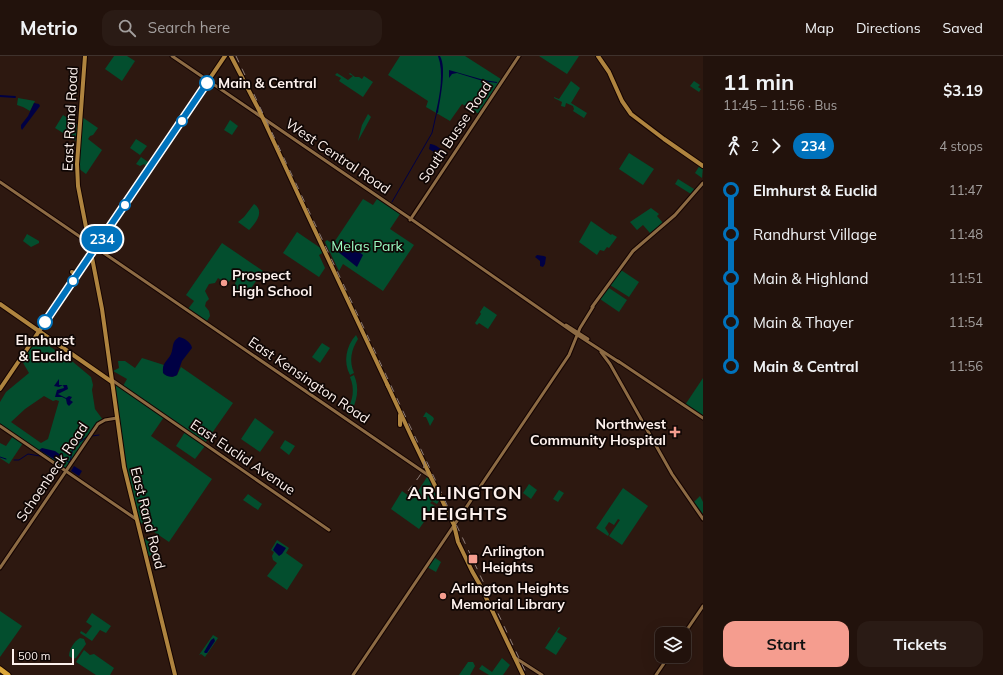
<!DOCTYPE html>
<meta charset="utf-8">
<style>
body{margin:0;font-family:Mulish,sans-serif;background:#2a1b15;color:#f1f3f6;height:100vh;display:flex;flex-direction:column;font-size:15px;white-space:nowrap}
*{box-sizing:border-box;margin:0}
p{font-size:13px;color:#a29e9d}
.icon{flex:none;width:22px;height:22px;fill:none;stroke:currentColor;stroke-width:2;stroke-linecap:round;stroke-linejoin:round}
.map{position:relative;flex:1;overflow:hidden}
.details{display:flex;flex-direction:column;background:#22120c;width:300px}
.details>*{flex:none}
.badge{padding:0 8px;border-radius:13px;font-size:14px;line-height:26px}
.buttons{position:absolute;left:655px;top:571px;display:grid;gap:8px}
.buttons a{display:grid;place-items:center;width:36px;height:36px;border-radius:8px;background:#22120c;box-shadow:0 4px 16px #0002,0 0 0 1px #3f322d;font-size:20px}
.scale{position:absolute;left:12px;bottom:10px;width:62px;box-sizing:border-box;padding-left:4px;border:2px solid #fdf1ed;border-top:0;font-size:11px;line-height:14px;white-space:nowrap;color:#fdf1ed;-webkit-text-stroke:3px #0f0604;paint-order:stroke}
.map>.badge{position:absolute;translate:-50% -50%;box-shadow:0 0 0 2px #fff}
.legs{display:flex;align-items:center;gap:6px;height:44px;padding:0 20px;font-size:13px}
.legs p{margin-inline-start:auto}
.overview{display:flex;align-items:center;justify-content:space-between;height:68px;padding:0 20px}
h1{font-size:22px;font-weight:700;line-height:30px}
.cta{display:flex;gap:8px;margin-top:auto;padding:8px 20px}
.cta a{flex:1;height:46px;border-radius:12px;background:#f59d8f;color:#111;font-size:16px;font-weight:700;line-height:46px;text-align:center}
.cta a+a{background:#2a1b15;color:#f1f3f6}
ul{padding:0 20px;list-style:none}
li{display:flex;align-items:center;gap:14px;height:44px;font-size:15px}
li i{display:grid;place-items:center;width:6px;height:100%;margin:0 5px;background:currentColor}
li i::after{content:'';width:10px;height:10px;margin:-5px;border:3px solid;border-radius:50%;background:#22120c}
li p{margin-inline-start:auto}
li:first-child i{background:linear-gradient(#0000 50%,currentColor 0)}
li:last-child i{background:linear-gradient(currentColor 50%,#0000 0)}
header{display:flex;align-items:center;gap:24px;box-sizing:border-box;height:56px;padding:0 20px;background:#22120c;border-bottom:1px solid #3f322d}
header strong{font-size:19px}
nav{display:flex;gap:22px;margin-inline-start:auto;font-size:14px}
.search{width:280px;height:36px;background:#2a1b15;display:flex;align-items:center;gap:10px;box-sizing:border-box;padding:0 14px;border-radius:12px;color:#a29e9d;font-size:15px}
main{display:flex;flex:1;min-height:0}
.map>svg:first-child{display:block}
.green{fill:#034e2e;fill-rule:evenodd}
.water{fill:#004}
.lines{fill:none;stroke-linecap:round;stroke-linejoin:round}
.stream{stroke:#004;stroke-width:1}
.canal{stroke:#004;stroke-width:2}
.secondary-casing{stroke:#140301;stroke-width:5}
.primary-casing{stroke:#140301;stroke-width:6}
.highway-casing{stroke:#140301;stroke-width:7}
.secondary{stroke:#8d6b44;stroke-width:3}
.primary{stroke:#af843f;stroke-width:4}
.highway{stroke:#dca639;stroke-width:5}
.rail{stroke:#8d7c76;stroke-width:1;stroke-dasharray:7 7;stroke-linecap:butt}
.line-1-casing{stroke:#fff;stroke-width:9}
.line-1{stroke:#0072bc;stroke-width:6}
.stop-1-dot{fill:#fff;stroke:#0072bc;stroke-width:2}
.poi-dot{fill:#f59d8f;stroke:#0f0604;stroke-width:1.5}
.labels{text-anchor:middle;stroke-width:3.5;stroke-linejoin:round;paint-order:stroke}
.stop-label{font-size:14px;font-weight:bold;fill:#fdf1ed;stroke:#0f0604;text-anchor:start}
.street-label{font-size:14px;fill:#fdf1ed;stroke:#0f0604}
.park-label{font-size:14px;fill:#9afbc3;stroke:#0f0604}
.poi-label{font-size:14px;font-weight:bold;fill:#fdf1ed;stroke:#0f0604;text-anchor:start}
.district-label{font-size:18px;font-weight:bold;letter-spacing:1px;fill:#fdf1ed;stroke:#0f0604}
</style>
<header>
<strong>Metrio</strong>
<div class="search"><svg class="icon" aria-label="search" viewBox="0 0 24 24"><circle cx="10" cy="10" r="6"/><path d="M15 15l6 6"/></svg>Search here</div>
<nav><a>Map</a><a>Directions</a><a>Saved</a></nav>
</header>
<main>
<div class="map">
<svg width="703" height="619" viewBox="0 0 703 619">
<rect width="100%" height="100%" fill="#2d1810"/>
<g class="green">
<path d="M114,0H127L135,5L122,25L105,13Z"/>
<path d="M400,0H465L501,23L479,58L462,48L450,65L426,51L428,45L388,19Z"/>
<path d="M539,0H579L567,18Z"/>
<path d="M337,17L348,24L353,20L349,18L350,17L355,21H359L362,23L364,20L373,26L363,41L339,25L341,22L335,19Z"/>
<path d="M571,25L580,32L571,47L587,57L584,62L573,55L574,53L573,50L566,47L565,51L561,50L562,46L554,42V41L559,43Z"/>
<path d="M694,25L700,29L698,31L701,33L699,36L690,30Z"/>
<path d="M18,42L35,45L30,55L23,51L17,49Z"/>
<path d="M368,58L371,61L358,85L362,69Z"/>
<path d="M63,59L78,69L76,85L55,72Z"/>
<path d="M82,61L98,72L93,79L90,80L88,83L102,94L86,118L78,112Z"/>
<path d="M230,64L238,70L232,79L224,74Z"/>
<path d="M136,83L147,90L140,99L130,92Z"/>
<path d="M629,97L654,113L643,129L619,113Z"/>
<path d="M141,101L151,108L147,115L146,114L147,111L144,108L140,110L136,108Z"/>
<path d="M700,109L703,111L702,122L695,117Z"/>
<path d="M678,123L694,133L691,138L675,128Z"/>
<path d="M363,143L373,149L377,143L400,158L390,173L414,189L383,235L343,208L339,215L325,186L327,184L333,188Z"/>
<path d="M254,148C265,155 256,167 249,174L238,166L244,161Z"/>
<path d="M651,152L659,158L657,160L663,167L650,177L643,169L637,174L630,166Z"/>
<path d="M591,165L611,179L612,178L617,181L609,192L607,191L604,195L600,194L597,199L579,186Z"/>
<path d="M297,176L319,191L320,189L324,196L319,199L325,212L319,221L283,197Z"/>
<path d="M27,178L39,185V187L31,191L23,185Z"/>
<path d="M222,187L263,215L245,241L233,233L236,225L232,222L227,228L218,222L215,227L209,228L205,235L209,243L206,246L205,250L209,255L210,260L207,265H205L188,253L194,245L186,239Z"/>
<path d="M621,214L639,226L629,241L610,229Z"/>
<path d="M609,232L627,244L619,256L600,243Z"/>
<path d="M484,250L497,259L488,273L479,267L477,269L475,267L481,258L480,256Z"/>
<path d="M356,279L358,283C351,294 349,305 354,317L350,319C343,306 346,290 356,279Z"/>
<path d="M37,282L73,306L91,321L93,329L92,334L95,353L103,364L99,367L66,413L0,368V346L6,336L29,317L22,305ZM44,340L53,345L56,344L59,345L48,383L41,387L11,366L25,353Z"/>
<path d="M322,287L330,292L320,307L312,301Z"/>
<path d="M142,302L164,309L163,313L164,318L172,321L177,319L181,311L233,347L205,387L123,330L127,323L113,315L119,312L118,305H125L135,312Z"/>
<path d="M354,319C360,332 357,346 350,358L348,359L347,355C353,344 355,333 350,321Z"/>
<path d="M703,322V361L685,349Z"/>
<path d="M116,329L164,361L151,380L212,423L169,486L138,465L126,412L114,330Z"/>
<path d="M426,356L433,361L434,363L430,370L426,361H423Z"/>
<path d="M255,362L274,376L260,396L241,383Z"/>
<path d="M185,376L205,390L195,403L176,390Z"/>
<path d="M13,380L23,387L9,408L0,402V387L6,390Z"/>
<path d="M285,384L295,390L289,399L280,392Z"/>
<path d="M427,421L430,423L440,443L437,448L432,445L430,447L435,450L419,473L391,453L402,435L413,443Z"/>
<path d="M529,428L537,434L531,443L523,437Z"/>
<path d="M623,432L648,450L622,489L609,480L620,464L618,463L614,469L609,466L605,472L609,478L608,480L596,472Z"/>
<path d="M559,434L564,437L558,446L553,443Z"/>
<path d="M248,438L262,448L258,454L243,444Z"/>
<path d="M700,440L703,446V458L694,446Z"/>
<path d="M144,482L152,488L149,493L154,497L148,501Z"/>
<path d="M277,484L289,492L286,497L303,509L287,534L267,520L277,507L273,504L272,500L274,496L271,494Z"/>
<path d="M434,501L441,506L436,516L427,511Z"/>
<path d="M0,555L22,570L0,601Z"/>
<path d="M92,557L111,570L106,577L100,574L92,585L80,577L81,575L86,578L92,570L86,566Z"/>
<path d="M559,571L560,572L557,576L567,582L556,599L545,592Z"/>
<path d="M213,579L218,582L205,601L201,598L199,599Z"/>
<path d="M80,582L84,583L86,588L76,602L73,603L69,600C69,594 74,585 80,582Z"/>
<path d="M84,594L90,599L94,598L114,612L110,619H96L76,606Z"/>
<path d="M502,602L510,609L503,619H489L479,613L482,609L492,616Z"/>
<path d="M468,606H473L475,610L470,619H459Z"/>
</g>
<g class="water">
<path d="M438,0H440C447,12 440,43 438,57L436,56C440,39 444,16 438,0Z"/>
<path d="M449,14L484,24L497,26V27L483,25L457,17L452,18L449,22Z"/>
<path d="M34,47L39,48L40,50L22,74L21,72V69L28,60Z"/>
<path d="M430,88C435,88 443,94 445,98L443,102L429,93Z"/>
<path d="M343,185L348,187L363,199L357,211L337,195Z"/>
<path d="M537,199L544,200L546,201L545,208L543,211L540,210V205L535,201Z"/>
<path d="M179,281C184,282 191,286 192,292L182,305L177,319C173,322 166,321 163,317C162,306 167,306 171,298C174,291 171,286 179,281Z"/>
<path d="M59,323V329H67L68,333L58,338L66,342L69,340L72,341L70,344L73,346L69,350L67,348L66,343L62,341H55L57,334L64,332L63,329L59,331L54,330Z"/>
<path d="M42,392L55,395L65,402H60L58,408L57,405L39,394Z"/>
<path d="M74,410L82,415L79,420L71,415Z"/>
<path d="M277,487L286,492L282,498L279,500L273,494Z"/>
<path d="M214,582L215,585L207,597H205L204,596L211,584Z"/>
</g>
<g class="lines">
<g class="stream">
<path d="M392,146L432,77L437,55"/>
<path d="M92,380L99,379"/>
<path d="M0,401L6,403"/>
<path d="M65,402L68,406H70L73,391L88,380"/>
<path d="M14,404H19L28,398L40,400"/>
</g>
<path class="canal" d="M0,40L15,41"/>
<g class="secondary-casing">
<g id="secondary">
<path d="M172,0L411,163L576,278L619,306"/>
<path d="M0,126L431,421"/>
<path d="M410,164L519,0"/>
<path d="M592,251L633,195L675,159L703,127"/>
<path d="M566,269L588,283"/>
<path d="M601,296L610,308L672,418L703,463"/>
<path d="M618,305L703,362"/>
<path d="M112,324L329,474"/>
<path d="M0,370L136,463"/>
<path d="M0,512L98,368L105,364L117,362"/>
<path d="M684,578L703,550"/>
<path d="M514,601L542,619"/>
<path d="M353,619L569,299L580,272L593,251"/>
<path d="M656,619L669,600"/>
</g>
</g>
<g class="primary-casing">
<g id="primary">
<path d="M85,0L77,108L78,130L102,253L124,411L175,619"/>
<path d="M231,0L260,56L309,162L388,330"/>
<path d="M598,0L609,16L622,45L631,58L664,83L703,110"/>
<path d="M72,216L76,218L79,216"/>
<path d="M0,248L112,326"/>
<path d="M387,328L413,384L454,469L458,486L472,515L480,529L523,619"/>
<path d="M0,333L225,0"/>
<path d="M400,369V359"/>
</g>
</g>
<g class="highway-casing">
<path id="highway" d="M0,613L8,619"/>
</g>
<use href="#secondary" class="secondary"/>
<use href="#primary" class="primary"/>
<use href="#highway" class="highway"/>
<g class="rail">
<path d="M236,0L527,619"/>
<path d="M408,435C415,425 427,415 424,402"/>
</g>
</g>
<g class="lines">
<g class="line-1-casing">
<path id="line-1" d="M45,266L207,27"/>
</g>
<use href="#line-1" class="line-1"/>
</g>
<g class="stop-1-dot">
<circle cx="207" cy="27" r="7"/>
<circle cx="182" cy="65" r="5"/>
<circle cx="125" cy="149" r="5"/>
<circle cx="73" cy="225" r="5"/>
<circle cx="45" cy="266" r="7"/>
</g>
<g class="poi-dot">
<circle cx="224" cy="227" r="4"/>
<path d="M673 370h4v4h4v4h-4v4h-4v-4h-4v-4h4z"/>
<rect x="468" y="498" width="10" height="10" rx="2"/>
<circle cx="443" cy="540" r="4"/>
</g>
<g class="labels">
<g class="stop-label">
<text x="218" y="32">Main &amp; Central</text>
<text x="45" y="289" text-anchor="middle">Elmhurst<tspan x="45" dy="16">&amp; Euclid</tspan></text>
</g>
<g class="street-label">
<text transform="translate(70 63) rotate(-87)" y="5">East Rand Road</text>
<text transform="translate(455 76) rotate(-56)" y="5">South Busse Road</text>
<text transform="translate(338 100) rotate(34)" y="5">West Central Road</text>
<text transform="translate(309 324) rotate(34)" y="5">East Kensington Road</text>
<text transform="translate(243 401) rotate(34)" y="5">East Euclid Avenue</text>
<text transform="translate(52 416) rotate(-56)" y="5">Schoenbeck Road</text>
<text transform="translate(148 462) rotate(76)" y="5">East Rand Road</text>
</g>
<g class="park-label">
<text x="367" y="195">Melas Park</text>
</g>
<g class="poi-label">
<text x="232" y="224">Prospect<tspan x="232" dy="16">High School</tspan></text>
<text x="666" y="373" text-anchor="end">Northwest<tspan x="666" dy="16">Community Hospital</tspan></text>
<text x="482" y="500">Arlington<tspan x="482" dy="16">Heights</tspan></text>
<text x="451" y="537">Arlington Heights<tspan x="451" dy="16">Memorial Library</tspan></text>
</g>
<g class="district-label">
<text x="465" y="443">ARLINGTON<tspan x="465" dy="21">HEIGHTS</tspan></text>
</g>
</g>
</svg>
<div class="buttons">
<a><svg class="icon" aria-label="layers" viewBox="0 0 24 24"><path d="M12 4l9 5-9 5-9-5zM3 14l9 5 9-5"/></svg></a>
</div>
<div class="scale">500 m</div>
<b class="badge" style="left:102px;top:183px;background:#0072bc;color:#fff">234</b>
</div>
<section class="details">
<div class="overview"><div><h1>11 min</h1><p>11:45 – 11:56 · Bus</p></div><b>$3.19</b></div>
<div class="legs"><svg class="icon" aria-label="walk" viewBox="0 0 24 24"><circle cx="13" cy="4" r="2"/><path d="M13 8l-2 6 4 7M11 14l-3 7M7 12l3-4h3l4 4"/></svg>2<svg class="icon" aria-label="forward" viewBox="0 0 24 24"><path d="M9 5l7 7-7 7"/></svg><b class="badge" style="background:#0072bc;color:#fff">234</b><p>4 stops</p></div>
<ul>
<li><i style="color:#0072bc"></i><b>Elmhurst &amp; Euclid</b><p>11:47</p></li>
<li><i style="color:#0072bc"></i><span>Randhurst Village</span><p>11:48</p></li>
<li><i style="color:#0072bc"></i><span>Main &amp; Highland</span><p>11:51</p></li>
<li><i style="color:#0072bc"></i><span>Main &amp; Thayer</span><p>11:54</p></li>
<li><i style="color:#0072bc"></i><b>Main &amp; Central</b><p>11:56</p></li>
</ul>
<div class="cta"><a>Start</a><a>Tickets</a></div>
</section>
</main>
